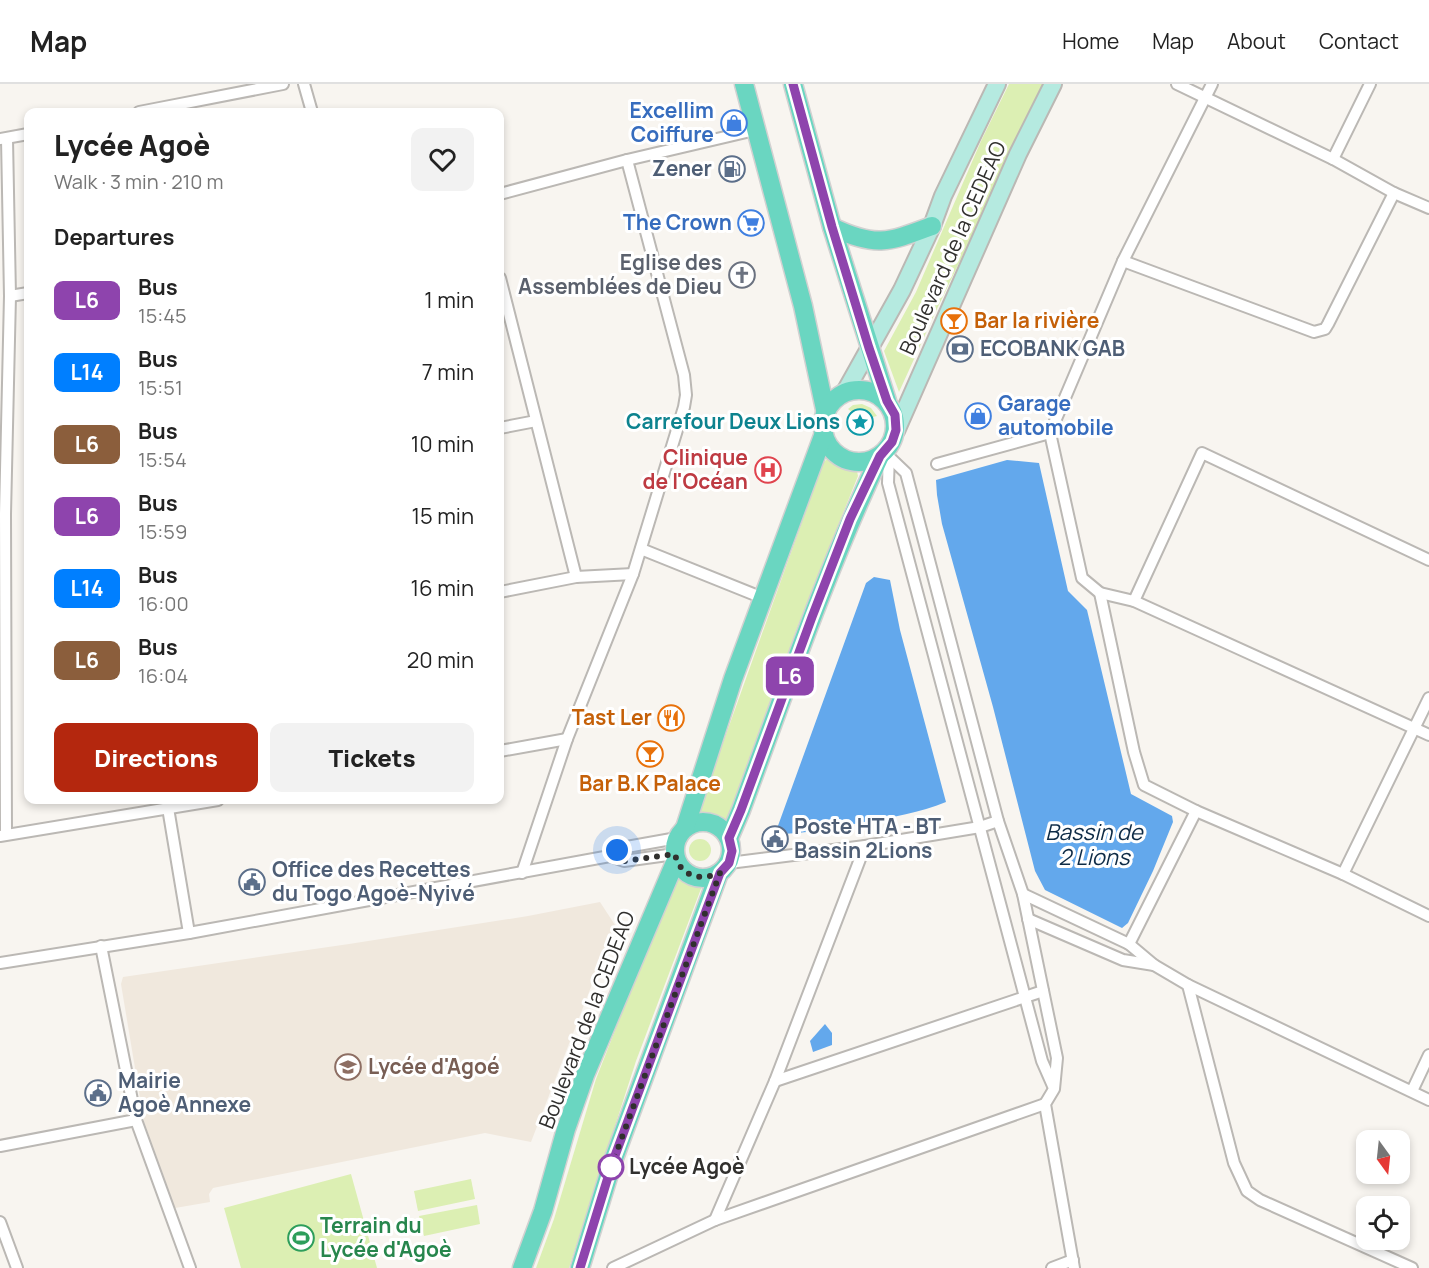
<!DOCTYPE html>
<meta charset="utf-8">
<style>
body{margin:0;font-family:Manrope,sans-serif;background:#f2f2f2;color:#222;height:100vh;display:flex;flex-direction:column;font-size:22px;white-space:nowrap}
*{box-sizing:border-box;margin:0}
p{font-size:20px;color:#767676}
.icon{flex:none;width:33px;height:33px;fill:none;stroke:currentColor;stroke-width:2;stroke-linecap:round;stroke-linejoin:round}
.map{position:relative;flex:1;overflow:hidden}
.sheet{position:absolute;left:24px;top:24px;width:480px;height:696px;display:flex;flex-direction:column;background:#fff;border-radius:12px;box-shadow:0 3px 9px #0003}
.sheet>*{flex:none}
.badge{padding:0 12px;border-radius:9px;font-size:21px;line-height:39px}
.needle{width:39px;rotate:165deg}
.fabs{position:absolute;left:1356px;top:1046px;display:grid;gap:12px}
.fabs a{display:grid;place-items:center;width:54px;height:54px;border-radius:12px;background:#fff;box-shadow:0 3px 9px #0003;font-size:30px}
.you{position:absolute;width:30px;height:30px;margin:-15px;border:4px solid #fff;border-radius:50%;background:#1a73e8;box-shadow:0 0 0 9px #1a73e833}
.map>.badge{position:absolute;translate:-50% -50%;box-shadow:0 0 0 3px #fff}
h2{padding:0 30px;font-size:22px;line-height:54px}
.round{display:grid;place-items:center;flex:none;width:63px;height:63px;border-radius:12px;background:#f2f2f2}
.summary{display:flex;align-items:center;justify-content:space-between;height:102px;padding:0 30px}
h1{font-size:28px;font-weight:800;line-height:45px}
.action{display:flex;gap:12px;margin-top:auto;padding:12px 30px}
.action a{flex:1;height:69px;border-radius:12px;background:#b4270e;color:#fff;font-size:24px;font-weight:800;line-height:69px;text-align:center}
.action a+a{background:#f2f2f2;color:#222}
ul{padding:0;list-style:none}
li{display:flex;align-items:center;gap:18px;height:72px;padding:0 30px}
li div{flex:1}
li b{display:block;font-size:22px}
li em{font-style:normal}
li .badge{min-width:66px;font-weight:700;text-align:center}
header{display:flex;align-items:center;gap:36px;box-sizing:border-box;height:84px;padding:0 30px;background:#fff;border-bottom:2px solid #e0e0e0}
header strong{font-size:28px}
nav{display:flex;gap:33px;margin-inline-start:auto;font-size:21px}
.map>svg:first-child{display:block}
.built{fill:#f0e8dd}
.green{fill:#dcefb3}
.water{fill:#63a8ec}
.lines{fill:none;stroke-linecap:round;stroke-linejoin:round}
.street-casing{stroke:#bbb8b4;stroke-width:14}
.secondary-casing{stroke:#bbb8b4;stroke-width:20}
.primary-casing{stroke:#d2d1d1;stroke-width:21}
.street{stroke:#fff;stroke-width:10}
.secondary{stroke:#b5eae0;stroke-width:16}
.primary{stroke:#6ad6c1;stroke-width:18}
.line-casing{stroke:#fff;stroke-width:14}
.line{stroke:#8e44ad;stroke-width:9}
.walk{stroke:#31302e;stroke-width:6;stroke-dasharray:0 10.8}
.stop-dot{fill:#fff;stroke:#8e44ad;stroke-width:3}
.labels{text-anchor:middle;stroke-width:6;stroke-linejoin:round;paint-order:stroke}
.shop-label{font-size:21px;font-weight:bold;fill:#366cbe;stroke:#fff;text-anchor:end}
.service-label{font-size:21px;font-weight:bold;fill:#4e5e75;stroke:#fff;text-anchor:start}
.street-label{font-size:21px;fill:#31302e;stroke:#fff}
.worship-label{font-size:21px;font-weight:bold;fill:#5b616d;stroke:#fff;text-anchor:end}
.food-label{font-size:21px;font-weight:bold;fill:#c56008;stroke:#fff;text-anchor:start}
.culture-label{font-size:21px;font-weight:bold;fill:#0d838f;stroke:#fff;text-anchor:end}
.health-label{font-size:21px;font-weight:bold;fill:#be3a42;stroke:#fff;text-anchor:end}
.education-label{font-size:21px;font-weight:bold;fill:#785e54;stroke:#fff;text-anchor:start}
.stop-label{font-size:21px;font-weight:bold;fill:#31302e;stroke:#fff;text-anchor:start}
.leisure-label{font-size:21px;font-weight:bold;fill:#27864d;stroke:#fff;text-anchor:start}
.water-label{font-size:22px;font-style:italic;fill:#0e2b46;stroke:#fff}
</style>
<header>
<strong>Map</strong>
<nav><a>Home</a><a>Map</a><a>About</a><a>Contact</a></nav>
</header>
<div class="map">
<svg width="1429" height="1184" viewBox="0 0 1429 1184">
<rect width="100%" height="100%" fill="#f8f5f0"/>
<path class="built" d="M600,818L615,841L531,1058L485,1049L213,1104L209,1110L210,1118L175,1124L144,1038L121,900L123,893L349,860L528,832Z"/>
<g class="green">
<path d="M1009,0H1045L936,227L899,308L884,267L916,208L981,57Z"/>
<path d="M862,320L871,324L877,332L869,334L862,328L853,329L848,325L853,321Z"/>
<path d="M827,375L844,384L857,387L858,392L797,544L728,738C722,738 703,730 699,726L823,379Z"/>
<circle cx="700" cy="766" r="11"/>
<path d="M676,791L702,802L636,977L569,1184H536L554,1135L596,995Z"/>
<path d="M351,1090L377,1184H241L224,1124Z"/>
<path d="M471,1095L475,1115L418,1127L414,1107Z"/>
<path d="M477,1121L480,1140L424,1152L419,1132Z"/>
</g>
<g class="water">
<path d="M1007,376L1039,379L1068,507L1087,526L1131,710L1172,732L1173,738L1153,787L1128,839L1122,844L1045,806L1035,787L993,623L942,440L937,411L936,396Z"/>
<path d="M874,493L890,496L900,546L946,718C920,729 892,733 864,738C835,744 805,750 775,750L866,499Z"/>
<path d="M825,940L832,949V961L813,968L810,957Z"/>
</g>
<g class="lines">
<g class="street-casing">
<g id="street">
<path d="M304,0L312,28"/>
<path d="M1177,0L1333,75L1394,109L1429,124"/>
<path d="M1212,0L1123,177L1050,349L1082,494L1100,509L1134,668L1144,701L1196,727L1343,790L1429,832"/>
<path d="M139,28L283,0"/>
<path d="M0,55L28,50"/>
<path d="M1333,75L1370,0"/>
<path d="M500,110L627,76L755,46"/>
<path d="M1123,177L1314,248L1325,245L1328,240L1394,109"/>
<path d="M500,194L576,493"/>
<path d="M10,212L28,209"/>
<path d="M500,344L536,337"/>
<path d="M884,368L906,389L998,737L1023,810L1057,974L1054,1005L1045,1020L1074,1184"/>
<path d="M889,371L888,399L1042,977L1053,1002"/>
<path d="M937,380L1050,349"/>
<path d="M641,465L763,514"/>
<path d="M500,508L576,493L633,490"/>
<path d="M1100,509L1134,517L1429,651"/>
<path d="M1134,517L1202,369L1429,476"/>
<path d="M500,667L567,655"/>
<path d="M168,716V724L189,849"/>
<path d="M6,750L5,430L10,212L7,55"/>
<path d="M0,752L218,716"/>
<path d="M610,772L624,777L675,770"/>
<path d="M729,779L865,762L980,743L998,737"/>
<path d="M522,789L567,655L633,490L684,323L686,311L684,291L627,76"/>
<path d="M1343,790L1429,614"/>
<path d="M1023,810L1129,860L1154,881L1188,901L1429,1016"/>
<path d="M1028,835L1123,876L1154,881"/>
<path d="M1129,860L1196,727"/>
<path d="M101,862L136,1036L190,1184"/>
<path d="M0,879L189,849L610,772L621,764L677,754"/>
<path d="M1188,901L1234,1079L1247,1107L1260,1116L1412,1184"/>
<path d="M775,997L1043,907"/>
<path d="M1412,1007L1429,971"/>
<path d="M0,1062L136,1036"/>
<path d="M715,1136L775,997L865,762"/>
<path d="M0,1138L17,1184"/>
<path d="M613,1184L715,1136L1045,1020"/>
<path d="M1052,1184L1073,1176"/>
</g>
</g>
<g class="secondary-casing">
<g id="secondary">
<path d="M845,308L902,206L932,142L943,112L997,0"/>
<path d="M896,347L1018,70L1053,0"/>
</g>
</g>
<g class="primary-casing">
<g id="primary">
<path d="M744,0L803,222L826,330"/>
<path d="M793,0L832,143L887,317"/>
<path d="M832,143C876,164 889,158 932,142"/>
<circle cx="859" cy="342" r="36"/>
<circle cx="703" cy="766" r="28"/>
<path d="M685,744L733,595L823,352"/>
<path d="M729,754L741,726C785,607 826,487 880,372"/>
<path d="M522,1184L543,1127L566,1045L585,991L676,776"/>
<path d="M580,1184L613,1077L719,789"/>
</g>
</g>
<use href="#street" class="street"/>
<use href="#secondary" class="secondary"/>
<use href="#primary" class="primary"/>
</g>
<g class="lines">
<g class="line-casing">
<path id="line" d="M580,1184L613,1077L720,789L729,779L732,767L729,754L741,726L812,533L850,435L880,372L892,358L896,346L895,331L887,317L869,264L832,143L793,0"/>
</g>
<use href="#line" class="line"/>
<path class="walk" d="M611,1083L720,789C700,797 680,793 675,770L624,777L610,772L617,766"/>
</g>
<defs>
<g id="shop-ring" transform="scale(1.35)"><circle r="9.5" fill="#fff" stroke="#3f7fe0" stroke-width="1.5"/><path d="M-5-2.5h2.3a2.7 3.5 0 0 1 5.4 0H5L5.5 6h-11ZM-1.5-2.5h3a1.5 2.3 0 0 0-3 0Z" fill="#3f7fe0"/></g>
<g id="fuel-ring" transform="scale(1.35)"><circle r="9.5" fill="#fff" stroke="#5c6f8a" stroke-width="1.5"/><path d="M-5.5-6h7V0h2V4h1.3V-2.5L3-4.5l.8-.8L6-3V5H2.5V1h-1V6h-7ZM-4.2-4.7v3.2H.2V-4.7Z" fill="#5c6f8a"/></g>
<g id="supermarket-ring" transform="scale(1.35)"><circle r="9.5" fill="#fff" stroke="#3f7fe0" stroke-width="1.5"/><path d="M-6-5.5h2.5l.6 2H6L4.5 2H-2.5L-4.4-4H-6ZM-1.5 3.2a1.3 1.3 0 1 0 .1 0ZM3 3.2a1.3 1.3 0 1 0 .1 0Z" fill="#3f7fe0"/></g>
<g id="church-ring" transform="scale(1.35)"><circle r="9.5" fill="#fff" stroke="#6b7280" stroke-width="1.5"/><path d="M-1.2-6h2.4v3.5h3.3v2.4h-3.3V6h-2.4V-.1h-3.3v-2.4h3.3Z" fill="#6b7280"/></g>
<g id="bar-ring" transform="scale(1.35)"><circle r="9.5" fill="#fff" stroke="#e8710a" stroke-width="1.5"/><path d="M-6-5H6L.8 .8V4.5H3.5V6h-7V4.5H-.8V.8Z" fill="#e8710a"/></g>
<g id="bank-ring" transform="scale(1.35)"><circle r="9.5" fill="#fff" stroke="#5c6f8a" stroke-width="1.5"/><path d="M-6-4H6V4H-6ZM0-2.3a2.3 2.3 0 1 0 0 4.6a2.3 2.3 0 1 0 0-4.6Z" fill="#5c6f8a"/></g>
<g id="sight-ring" transform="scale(1.35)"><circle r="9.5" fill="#fff" stroke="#0f9aa8" stroke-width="1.5"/><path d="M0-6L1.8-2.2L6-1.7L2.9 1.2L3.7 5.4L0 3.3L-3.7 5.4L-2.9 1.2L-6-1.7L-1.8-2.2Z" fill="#0f9aa8"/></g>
<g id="hospital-ring" transform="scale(1.35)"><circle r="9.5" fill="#fff" stroke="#e0444e" stroke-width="1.5"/><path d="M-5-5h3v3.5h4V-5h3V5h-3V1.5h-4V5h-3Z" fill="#e0444e"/></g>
<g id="restaurant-ring" transform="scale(1.35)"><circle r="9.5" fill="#fff" stroke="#e8710a" stroke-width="1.5"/><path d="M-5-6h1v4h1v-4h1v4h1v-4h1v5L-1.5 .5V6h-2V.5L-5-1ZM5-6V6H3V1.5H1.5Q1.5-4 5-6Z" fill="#e8710a"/></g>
<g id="civic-ring" transform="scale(1.35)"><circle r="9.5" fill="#fff" stroke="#5c6f8a" stroke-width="1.5"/><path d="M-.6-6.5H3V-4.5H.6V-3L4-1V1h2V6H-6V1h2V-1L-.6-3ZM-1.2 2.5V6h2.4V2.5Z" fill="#5c6f8a"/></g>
<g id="school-ring" transform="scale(1.35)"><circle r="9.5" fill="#fff" stroke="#8d6e63" stroke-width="1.5"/><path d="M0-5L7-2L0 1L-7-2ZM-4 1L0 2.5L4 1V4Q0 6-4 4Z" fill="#8d6e63"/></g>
<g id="stadium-ring" transform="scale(1.35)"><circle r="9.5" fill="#fff" stroke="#2e9e5b" stroke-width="1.5"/><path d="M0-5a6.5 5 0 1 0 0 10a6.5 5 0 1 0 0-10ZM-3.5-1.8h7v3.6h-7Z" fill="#2e9e5b"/></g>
</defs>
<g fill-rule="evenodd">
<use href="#shop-ring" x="734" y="39"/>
<use href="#fuel-ring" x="732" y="85"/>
<use href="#supermarket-ring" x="751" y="139"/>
<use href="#church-ring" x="742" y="191"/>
<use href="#bar-ring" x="954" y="237"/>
<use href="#bank-ring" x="960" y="265"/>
<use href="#shop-ring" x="978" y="332"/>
<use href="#sight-ring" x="860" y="338"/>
<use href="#hospital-ring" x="768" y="386"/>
<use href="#restaurant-ring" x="671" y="634"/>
<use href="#bar-ring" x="650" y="670"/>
<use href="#civic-ring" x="775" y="755"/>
<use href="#civic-ring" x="252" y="798"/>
<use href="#school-ring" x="348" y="983"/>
<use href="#civic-ring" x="98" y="1009"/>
<use href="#stadium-ring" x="301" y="1154"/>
</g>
<circle class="stop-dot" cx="611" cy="1083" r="12"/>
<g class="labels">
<g class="shop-label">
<text x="714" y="34">Excellim<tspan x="714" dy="24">Coiffure</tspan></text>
<text x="732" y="146">The Crown</text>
<text x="998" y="327" text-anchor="start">Garage<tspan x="998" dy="24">automobile</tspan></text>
</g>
<g class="service-label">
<text x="712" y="92" text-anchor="end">Zener</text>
<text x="980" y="272">ECOBANK GAB</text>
<text x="794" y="750">Poste HTA - BT<tspan x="794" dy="24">Bassin 2Lions</tspan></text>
<text x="272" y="793">Office des Recettes<tspan x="272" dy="24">du Togo Agoè-Nyivé</tspan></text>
<text x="118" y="1004">Mairie<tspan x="118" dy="24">Agoè Annexe</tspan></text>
</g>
<g class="street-label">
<text transform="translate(953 164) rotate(-66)" y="7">Boulevard de la CEDEAO</text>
<text transform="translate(587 936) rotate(-69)" y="7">Boulevard de la CEDEAO</text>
</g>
<g class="worship-label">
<text x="722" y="186">Eglise des<tspan x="722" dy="24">Assemblées de Dieu</tspan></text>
</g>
<g class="food-label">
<text x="974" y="244">Bar la rivière</text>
<text x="652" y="641" text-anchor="end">Tast Ler</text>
<text x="650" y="707" text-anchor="middle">Bar B.K Palace</text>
</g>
<g class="culture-label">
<text x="840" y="345">Carrefour Deux Lions</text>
</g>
<g class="health-label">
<text x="748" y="381">Clinique<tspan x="748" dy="24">de l'Océan</tspan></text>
</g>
<g class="education-label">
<text x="368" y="990">Lycée d'Agoé</text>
</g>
<g class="stop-label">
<text x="629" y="1090">Lycée Agoè</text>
</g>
<g class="leisure-label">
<text x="320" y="1149">Terrain du<tspan x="320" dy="24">Lycée d'Agoè</tspan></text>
</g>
<g class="water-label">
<text x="1094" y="756">Bassin de<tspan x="1094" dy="25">2 Lions</tspan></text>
</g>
</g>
</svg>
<div class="fabs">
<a><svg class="needle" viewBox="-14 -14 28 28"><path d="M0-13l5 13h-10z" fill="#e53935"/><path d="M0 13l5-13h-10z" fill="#767676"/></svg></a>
<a><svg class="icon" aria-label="locate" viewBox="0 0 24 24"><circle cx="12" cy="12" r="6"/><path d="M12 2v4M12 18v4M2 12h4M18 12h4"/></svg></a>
</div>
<div class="you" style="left:617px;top:766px"></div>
<b class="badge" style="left:790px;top:592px;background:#8e44ad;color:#fff">L6</b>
<section class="sheet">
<div class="summary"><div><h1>Lycée Agoè</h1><p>Walk · 3 min · 210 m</p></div><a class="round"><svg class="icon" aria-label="heart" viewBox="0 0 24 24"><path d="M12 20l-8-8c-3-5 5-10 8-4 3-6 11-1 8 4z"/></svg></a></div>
<h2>Departures</h2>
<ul>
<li><span class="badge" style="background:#8e44ad;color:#fff">L6</span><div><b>Bus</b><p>15:45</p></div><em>1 min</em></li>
<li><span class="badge" style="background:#007fff;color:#fff">L14</span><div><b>Bus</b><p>15:51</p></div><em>7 min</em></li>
<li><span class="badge" style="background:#8b5e3c;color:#fff">L6</span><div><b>Bus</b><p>15:54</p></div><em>10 min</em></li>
<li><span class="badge" style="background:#8e44ad;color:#fff">L6</span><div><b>Bus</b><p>15:59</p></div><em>15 min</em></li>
<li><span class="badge" style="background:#007fff;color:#fff">L14</span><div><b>Bus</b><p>16:00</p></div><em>16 min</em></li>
<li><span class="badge" style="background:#8b5e3c;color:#fff">L6</span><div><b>Bus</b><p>16:04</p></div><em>20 min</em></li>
</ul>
<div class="action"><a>Directions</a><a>Tickets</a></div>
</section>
</div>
